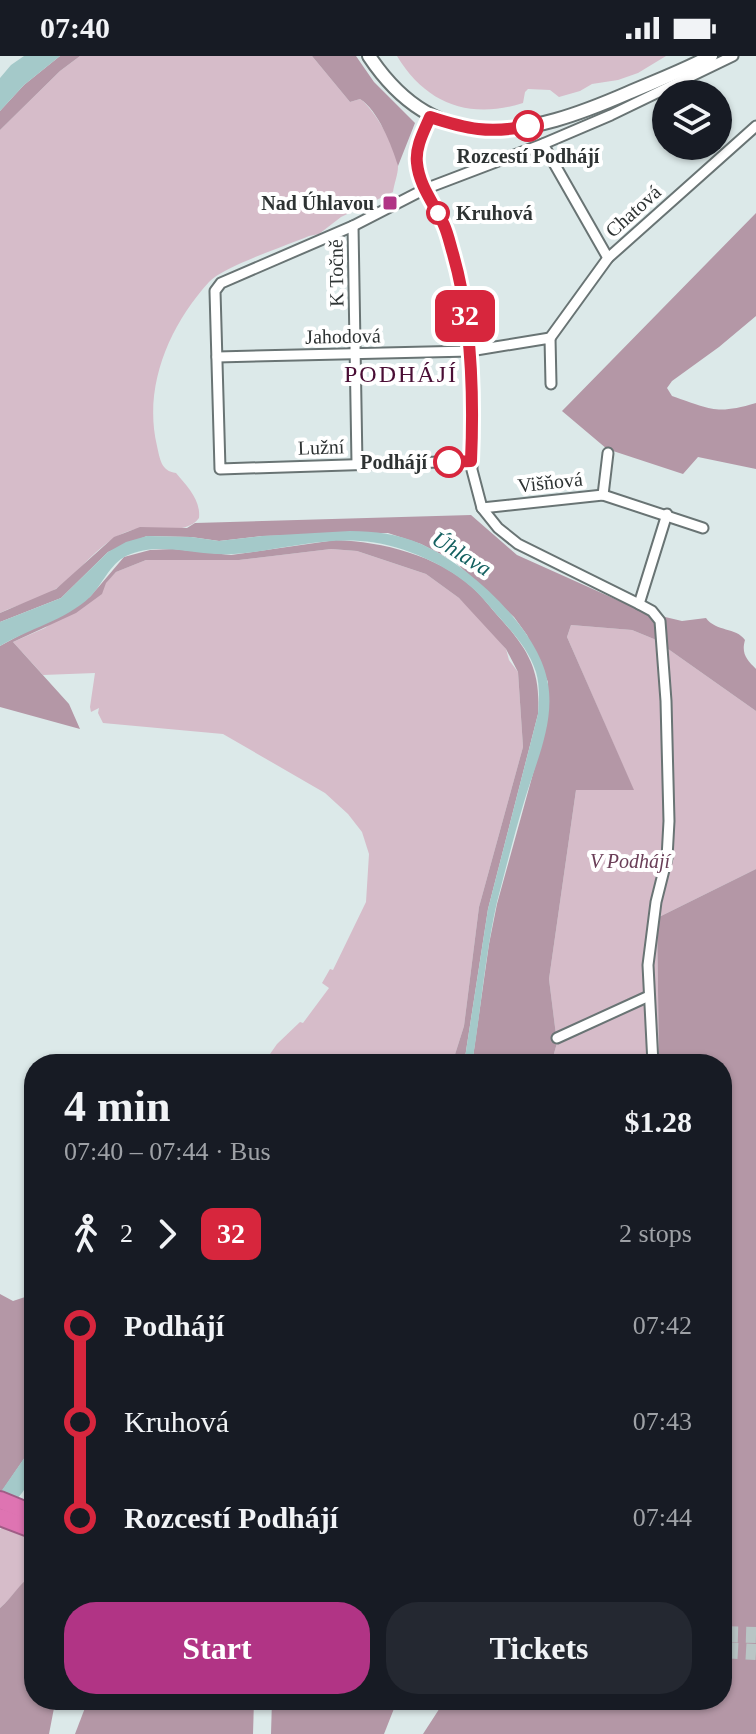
<!DOCTYPE html>
<meta charset="utf-8">
<style>
body{margin:0;font-family:"Times New Roman",serif;background:#242831;color:#f1f3f6;height:100vh;display:flex;flex-direction:column;font-size:30px;white-space:nowrap}
*{box-sizing:border-box;margin:0}
p{font-size:26px;color:#9ea1a6}
.icon{flex:none;width:44px;height:44px;fill:none;stroke:currentColor;stroke-width:2;stroke-linecap:round;stroke-linejoin:round}
.map{position:relative;flex:1;overflow:hidden}
.sheet{position:absolute;left:24px;top:998px;width:708px;height:656px;display:flex;flex-direction:column;background:#171b24;border-radius:32px;box-shadow:0 2px 6px #0004}
.sheet>*{flex:none}
.badge{padding:0 16px;border-radius:12px;font-size:28px;line-height:52px}
.tools{position:absolute;left:652px;top:24px;display:grid;gap:16px}
.tools a{display:grid;place-items:center;width:80px;height:80px;border-radius:50%;background:#171b24;box-shadow:0 2px 6px #0004;font-size:40px}
.map>.badge{position:absolute;translate:-50% -50%;box-shadow:0 0 0 4px #fff}
.legs{display:flex;align-items:center;gap:12px;height:88px;padding:0 40px;font-size:26px}
.legs p{margin-inline-start:auto}
.overview{display:flex;align-items:center;justify-content:space-between;height:136px;padding:0 40px}
h1{font-size:44px;font-weight:800;line-height:60px}
.cta{display:flex;gap:16px;margin-top:auto;padding:16px 40px}
.cta a{flex:1;height:92px;border-radius:32px;background:#b13485;color:#fff;font-size:32px;font-weight:800;line-height:92px;text-align:center}
.cta a+a{background:#242831;color:#f1f3f6}
ul{padding:0 40px;list-style:none}
li{display:flex;align-items:center;gap:28px;height:96px;font-size:30px}
li i{display:grid;place-items:center;width:12px;height:100%;margin:0 10px;background:currentColor}
li i::after{content:'';width:20px;height:20px;margin:-10px;border:6px solid;border-radius:50%;background:#171b24}
li p{margin-inline-start:auto}
li:first-child i{background:linear-gradient(#0000 50%,currentColor 0)}
li:last-child i{background:linear-gradient(currentColor 50%,#0000 0)}
.status{display:flex;justify-content:space-between;align-items:center;height:56px;padding:0 40px;background:#171b24;direction:ltr}
.status svg{height:22px;fill:currentColor}
.map>svg:first-child{display:block}
.green{fill:#d6bcc9}
.forest{fill:#b497a6}
.water{fill:#a4c9c9}
.lines{fill:none;stroke-linecap:round;stroke-linejoin:round}
.highway-tunnel{stroke:#b9c5c5;stroke-width:16;stroke-dasharray:16 8;stroke-linecap:butt}
.street-casing{stroke:#697474;stroke-width:13}
.secondary-casing{stroke:#697474;stroke-width:16}
.highway-casing{stroke:#a05d86;stroke-width:20}
.street{stroke:#fff;stroke-width:9}
.secondary{stroke:#fff;stroke-width:12}
.highway{stroke:#de74b2;stroke-width:16}
.line-1-casing{stroke:#fff;stroke-width:18}
.line-1{stroke:#d7263d;stroke-width:12}
.stop-1-dot{fill:#fff;stroke:#d7263d;stroke-width:4}
.poi-dot{fill:#b13485;stroke:#fff;stroke-width:3}
.labels{text-anchor:middle;stroke-width:8;stroke-linejoin:round;paint-order:stroke}
.stop-label{font-size:20px;font-weight:bold;fill:#2e3333;stroke:#fff}
.poi-label{font-size:20px;font-weight:bold;fill:#2e3333;stroke:#fff;text-anchor:end}
.street-label{font-size:20px;fill:#2e3333;stroke:#fff}
.park-label{font-size:20px;font-style:italic;fill:#6a3e57;stroke:#fff}
.water-label{font-size:22px;font-style:italic;fill:#136060;stroke:#fff}
.quarter-label{font-size:24px;letter-spacing:2px;fill:#4a0e35;stroke:#fff}
</style>
<div class="status"><b>07:40</b><svg viewBox="0 0 49 12"><path d="M0 12V9h3v3zM5 12V6h3v6zM10 12V3h3v9zM15 12V0h3v12zM26 1h20v11H26zM47 4h2v5h-2z"/></svg></div>
<div class="map">
<svg width="756" height="1678" viewBox="0 0 756 1678">
<rect width="100%" height="100%" fill="#dce9e9"/>
<g class="green">
<path d="M80,0H312L350,46L360,43C373,51 399,95 398,111C398,118 394,128 393,136L341,161L319,178L309,180C286,190 224,210 209,226C169,270 143,331 157,390C160,403 161,415 176,417C187,430 201,444 199,462C184,482 150,467 129,475C100,485 82,514 57,532C40,544 18,548 0,557V74L60,15Z"/>
<path d="M397,0H666L638,17L618,24L592,28L580,35L559,41L550,34L528,33L525,36L523,47C470,64 426,48 397,0Z"/>
<path d="M331,493L357,495L426,518L459,542L484,566L506,593L509,604L518,616L523,691L479,851L464,970L452,1008H263L277,988L300,966L303,967L329,932L322,927L330,913L333,914L366,846L369,798L362,776L348,758L325,737L223,678L103,667L98,657L99,652L91,656L90,651L95,617L43,619L13,586L45,572L105,527L116,516L146,504H239Z"/>
<path d="M571,569L632,574L654,583L756,655V813L657,862L659,1008H551L557,987L549,923L576,734L633,733L567,581Z"/>
<path d="M4,1471L34,1481V1518C19,1528 13,1541 0,1552V1473Z"/>
</g>
<g class="forest">
<path d="M60,0H80L60,15L0,74V55L24,29Z"/>
<path d="M312,0H356L374,26L415,67L398,110C392,90 378,54 360,43L350,46Z"/>
<path d="M756,157V260L719,291L672,325L667,332L672,340C710,353 716,359 756,347V413L698,401L683,418L607,393L562,355Z"/>
<path d="M471,459L517,499L644,556L682,565L706,562C716,576 736,571 745,584C741,598 747,604 756,613V655L654,583L632,574L571,569L567,581L634,734H576L549,923L557,987L551,1008H472L489,888L497,848L547,667L548,626L527,579L514,561L454,505L421,488L388,477L262,480L219,485L191,481L147,480L108,496L61,542L0,566V557L56,533L114,481L140,471L187,472L195,467Z"/>
<path d="M336,484C383,486 437,499 473,532C482,540 490,551 498,560C527,592 541,613 538,658L488,853L464,1008H452L464,970L479,851L523,691L518,616L506,593L459,542L426,518L357,495L331,493L239,504H146L116,516L106,527L102,538L76,557L13,586L69,648L80,673L0,651V590L90,541L124,501L150,494L173,493L231,499Z"/>
<path d="M756,813V1678H423L445,1644H722V1008H659L657,862Z"/>
<path d="M0,1238L13,1245L34,1238V1295L29,1299L34,1304V1388L2,1435L0,1434Z"/>
<path d="M34,1518V1644H64L54,1652L49,1678H0V1552C13,1541 19,1527 34,1518Z"/>
<path d="M88,1644H254L253,1678H75Z"/>
<path d="M272,1644H396L397,1645L384,1678H271Z"/>
</g>
<g class="water">
<path d="M24,0H60L24,29L0,55V22L11,9Z"/>
<path d="M350,475C375,475 398,478 421,488C469,509 540,574 548,628C555,667 535,709 524,746C514,779 506,812 497,846C485,899 481,954 472,1008H464L488,853L538,658C539,644 540,630 536,616C529,594 514,578 499,561C490,551 481,539 470,530C442,506 397,487 360,485C317,482 276,495 234,498C199,501 160,484 126,500C110,508 102,529 90,541C66,564 28,573 0,590V566L61,542L108,496L126,486L147,480L191,481L219,485L262,480Z"/>
<path d="M34,1388C34,1428 27,1433 0,1461V1437Z"/>
</g>
<g class="lines">
<g class="highway-tunnel">
<path d="M722,1578L756,1579"/>
<path d="M722,1594L756,1596"/>
</g>
<g class="street-casing">
<g id="street">
<path d="M430,61L418,91L417,107L425,133L444,168L461,230L472,327V414L482,452L498,472L518,488L639,548L652,555L660,565L666,645L669,765L667,802L656,846L648,909L653,1008"/>
<path d="M543,88L608,202"/>
<path d="M353,170L357,408"/>
<path d="M550,282L608,202L756,70"/>
<path d="M217,301L470,295L550,282L551,328"/>
<path d="M471,405L220,413L215,235L221,227L353,170L425,133L543,88L611,59L733,0"/>
<path d="M603,439L608,397"/>
<path d="M482,452L603,439L703,472"/>
<path d="M639,548L667,458"/>
<path d="M557,982L649,940"/>
</g>
</g>
<g class="secondary-casing">
<path id="secondary" d="M369,0C438,104 529,80 628,37C656,25 685,14 711,0"/>
</g>
<g class="highway-casing">
<g id="highway">
<path d="M0,1444L34,1458"/>
<path d="M0,1461L34,1474"/>
</g>
</g>
<use href="#street" class="street"/>
<use href="#secondary" class="secondary"/>
<use href="#highway" class="highway"/>
</g>
<g class="lines">
<g class="line-1-casing">
<path id="line-1" d="M449,406L471,405C474,337 472,264 453,198C450,188 448,178 444,169C435,149 419,130 417,107C415,91 424,75 430,61C467,73 489,78 528,70"/>
</g>
<use href="#line-1" class="line-1"/>
</g>
<g class="stop-1-dot">
<circle cx="528" cy="70" r="14"/>
<circle cx="438" cy="157" r="10"/>
<circle cx="449" cy="406" r="14"/>
</g>
<rect class="poi-dot" x="382" y="139" width="16" height="16" rx="4"/>
<g class="labels">
<g class="stop-label">
<text x="528" y="107">Rozcestí Podhájí</text>
<text x="456" y="164" text-anchor="start">Kruhová</text>
<text x="427" y="413" text-anchor="end">Podhájí</text>
</g>
<g class="poi-label">
<text x="374" y="154">Nad Úhlavou</text>
</g>
<g class="street-label">
<text transform="translate(633 155) rotate(-42)" y="7">Chatová</text>
<text transform="translate(336 217) rotate(-91)" y="7">K Točně</text>
<text transform="translate(343 280) rotate(-1)" y="7">Jahodová</text>
<text transform="translate(321 391) rotate(-2)" y="7">Lužní</text>
<text transform="translate(550 426) rotate(-6)" y="7">Višňová</text>
</g>
<g class="park-label">
<text x="630" y="812">V Podhájí</text>
</g>
<g class="water-label">
<text transform="translate(462 497) rotate(32)" y="8">Úhlava</text>
</g>
<g class="quarter-label">
<text x="401" y="326">PODHÁJÍ</text>
</g>
</g>
</svg>
<div class="tools">
<a><svg class="icon" aria-label="layers" viewBox="0 0 24 24"><path d="M12 4l9 5-9 5-9-5zM3 14l9 5 9-5"/></svg></a>
</div>
<b class="badge" style="left:465px;top:260px;background:#d7263d;color:#fff">32</b>
<section class="sheet">
<div class="overview"><div><h1>4 min</h1><p>07:40 – 07:44 · Bus</p></div><b>$1.28</b></div>
<div class="legs"><svg class="icon" aria-label="walk" viewBox="0 0 24 24"><circle cx="13" cy="4" r="2"/><path d="M13 8l-2 6 4 7M11 14l-3 7M7 12l3-4h3l4 4"/></svg>2<svg class="icon" aria-label="forward" viewBox="0 0 24 24"><path d="M9 5l7 7-7 7"/></svg><b class="badge" style="background:#d7263d;color:#fff">32</b><p>2 stops</p></div>
<ul>
<li><i style="color:#d7263d"></i><b>Podhájí</b><p>07:42</p></li>
<li><i style="color:#d7263d"></i><span>Kruhová</span><p>07:43</p></li>
<li><i style="color:#d7263d"></i><b>Rozcestí Podhájí</b><p>07:44</p></li>
</ul>
<div class="cta"><a>Start</a><a>Tickets</a></div>
</section>
</div>
